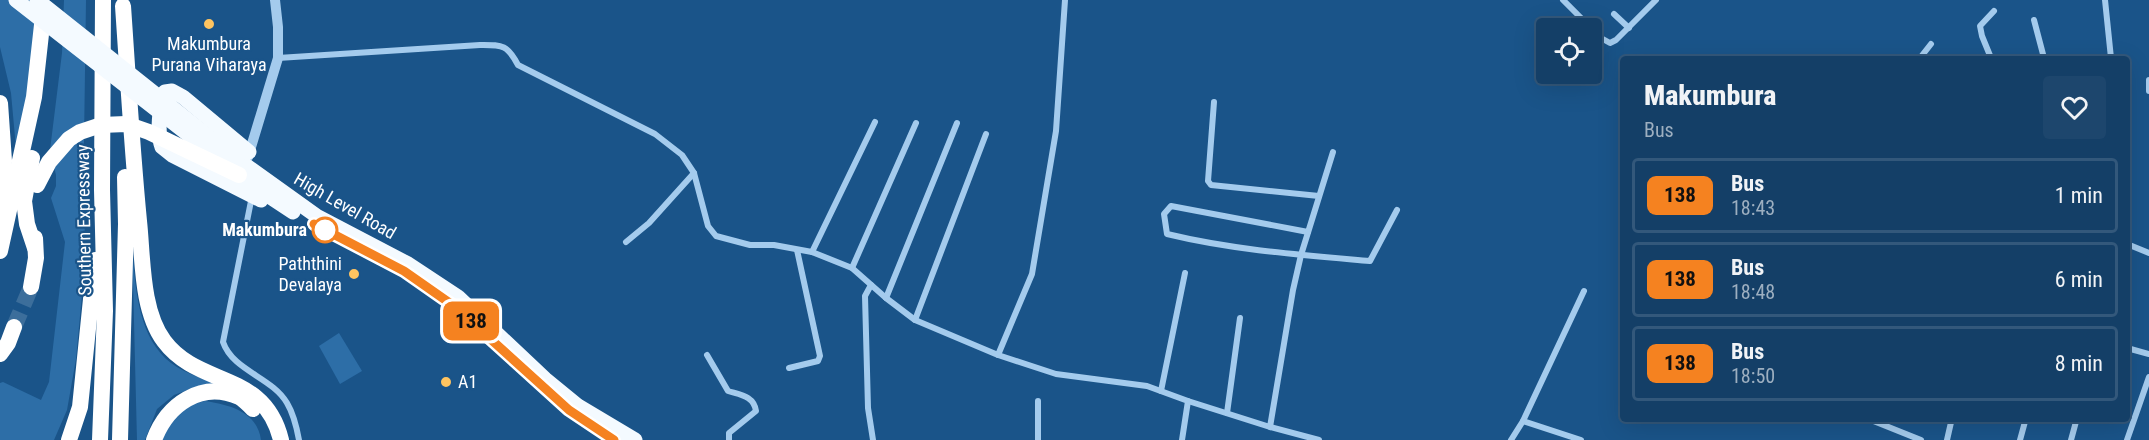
<!DOCTYPE html>
<style>
body{margin:0;font-family:"Roboto Condensed",sans-serif;background:#1d466d;color:#f1f3f6;height:100vh;display:flex;flex-direction:column;font-size:22px;white-space:nowrap}
*{box-sizing:border-box;margin:0}
p{font-size:20px;color:#9dafc0}
.icon{flex:none;width:33px;height:33px;fill:none;stroke:currentColor;stroke-width:2;stroke-linecap:round;stroke-linejoin:round}
.map{position:relative;flex:1;overflow:hidden}
.drawer{position:absolute;left:1620px;top:56px;width:510px;height:366px;display:flex;flex-direction:column;background:#143f67;border-radius:6px;box-shadow:0 6px 24px #0002,0 0 0 2px #33587b}
.drawer>*{flex:none}
.badge{padding:0 12px;border-radius:9px;font-size:21px;line-height:39px}
.tools{position:absolute;left:1536px;top:18px;display:grid;gap:12px}
.tools a{display:grid;place-items:center;width:66px;height:66px;border-radius:6px;background:#143f67;box-shadow:0 6px 24px #0002,0 0 0 2px #33587b;font-size:30px}
.map>.badge{position:absolute;translate:-50% -50%;box-shadow:0 0 0 3px #fff}
.round{display:grid;place-items:center;flex:none;width:63px;height:63px;border-radius:6px;background:#1d466d}
.overview{display:flex;align-items:center;justify-content:space-between;height:102px;padding:0 24px}
h1{font-size:28px;font-weight:800;line-height:45px}
ul{padding:0;list-style:none}
li{display:flex;align-items:center;gap:18px;height:75px;margin:0 12px 9px;padding:0 12px;border:3px solid #33587b;border-radius:6px}
li div{flex:1}
li b{display:block;font-size:22px}
li em{font-style:normal}
li .badge{min-width:66px;font-weight:700;text-align:center}
.map>svg:first-child{display:block}
.green{fill:#2d6ea7}
.lines{fill:none;stroke-linecap:round;stroke-linejoin:round}
.motorway-tunnel{stroke:#3c6e9b;stroke-width:16;stroke-dasharray:16 8;stroke-linecap:butt}
.minor{stroke:#a4cbed;stroke-width:6}
.tertiary{stroke:#a4cbed;stroke-width:10}
.trunk{stroke:#f4faff;stroke-width:15}
.motorway{stroke:#fff;stroke-width:16}
.trunk-bridge{stroke:#f4faff;stroke-width:15}
.motorway-bridge{stroke:#fff;stroke-width:16}
.line-casing{stroke:#fff;stroke-width:14}
.line{stroke:#f58220;stroke-width:9}
.poi-dot{fill:#ffc460;stroke:#1a5489;stroke-width:2}
.stop-dot{fill:#fff;stroke:#f58220;stroke-width:3}
.labels{text-anchor:middle;stroke-width:4.5;stroke-linejoin:round;paint-order:stroke}
.poi-label{font-size:18px;fill:#fff;stroke:#1a5489}
.street-label{font-size:18px;fill:#fff;stroke:#1a5489}
.stop-label{font-size:18px;font-weight:bold;fill:#fff;stroke:#1a5489;text-anchor:end}
</style>
<div class="map">
<svg width="2149" height="440" viewBox="0 0 2149 440">
<rect width="100%" height="100%" fill="#1a5489"/>
<g class="green">
<path d="M0,0H34L35,51L18,170L11,93L0,47Z"/>
<path d="M64,0H86L84,141L85,262L76,359L67,410L54,440H0V383L3,382L41,400L49,382L65,242L51,198L56,186V175L50,150L62,53Z"/>
<path d="M132,243C135,282 136,336 171,363C187,375 208,380 227,387L201,385L174,395L157,409L145,440H137Z"/>
<path d="M339,333L362,371L340,384L319,346Z"/>
<path d="M205,401C229,405 257,411 261,440H162C173,414 175,407 205,401Z"/>
</g>
<g class="lines">
<path class="motorway-tunnel" d="M14,327L31,287"/>
<g class="minor">
<path d="M1563,0L1591,28"/>
<path d="M2105,0L2111,58"/>
<path d="M1614,14L1629,28"/>
<path d="M2034,20L2044,58"/>
<path d="M1592,29L1601,38L1610,43L1616,40L1656,0"/>
<path d="M278,58L480,45C502,45 507,44 518,65L655,134L682,155L694,173L708,226L716,236L750,245H774L812,252L852,268L886,298L915,320L998,355L1056,374L1147,386L1188,401L1182,440"/>
<path d="M1920,58L1931,44"/>
<path d="M1991,58L1982,36L1980,26L1994,11"/>
<path d="M2149,80V91"/>
<path d="M1214,102L1208,181L1211,185L1319,196"/>
<path d="M252,196L223,342C233,371 272,377 287,403C293,413 297,429 299,440"/>
<path d="M2127,228L2129,245"/>
<path d="M1308,232L1171,206L1164,214L1167,234C1233,250 1302,255 1370,261L1397,210"/>
<path d="M626,242L649,223L694,173"/>
<path d="M2127,244L2149,253"/>
<path d="M812,252L875,122"/>
<path d="M852,268L916,123"/>
<path d="M871,285L865,296L868,408L873,440"/>
<path d="M886,298L957,123"/>
<path d="M915,320L986,134"/>
<path d="M2127,348L2149,354"/>
<path d="M707,355L728,391C741,395 754,396 756,411L729,433V440"/>
<path d="M998,355L1032,274L1056,131L1065,0"/>
<path d="M789,368L818,361L820,356L797,250"/>
<path d="M1161,391L1185,273"/>
<path d="M1038,401V440"/>
<path d="M1188,401L1270,427L1293,290L1301,255L1333,152"/>
<path d="M1227,413L1240,318"/>
<path d="M1866,418L1921,440"/>
<path d="M1523,421L1581,440"/>
<path d="M1270,427L1319,440"/>
<path d="M1511,440L1523,421L1584,291"/>
<path d="M1947,440L1952,418"/>
<path d="M2020,440L2026,418"/>
<path d="M2071,440L2077,418"/>
<path d="M2127,440L2149,377"/>
</g>
<path class="tertiary" d="M248,157L278,58V27L275,0"/>
<g class="trunk">
<path d="M249,152L183,97L172,91L165,92C159,106 157,134 162,147L172,155L261,200"/>
<path d="M237,159L318,217L408,264L458,297L545,379L578,406L635,440"/>
<path d="M229,167L255,187L293,212"/>
</g>
<g class="motorway">
<path d="M123,6C128,78 132,149 139,221C143,258 141,310 164,341C199,388 264,370 281,440"/>
<path d="M0,103L4,161L2,209"/>
<path d="M32,158L24,201L27,224L35,248"/>
<path d="M0,251L34,97L44,7"/>
<path d="M31,287L36,258L35,238"/>
<path d="M0,354L8,343L14,327"/>
<path d="M69,440L80,407L95,260"/>
<path d="M100,440L105,311L102,190L103,0"/>
<path d="M120,440L126,224L125,177"/>
<path d="M154,440C167,405 201,380 239,397C244,400 249,405 253,409"/>
</g>
<g class="trunk-bridge">
<path d="M16,0L225,163"/>
<path d="M37,0L237,159"/>
</g>
<path class="motorway-bridge" d="M37,185L49,162L69,139L80,132L101,125L126,124L149,132L239,175"/>
</g>
<g class="lines">
<g class="line-casing">
<path id="line" d="M314,224L404,271L454,306L569,410L614,440"/>
</g>
<use href="#line" class="line"/>
</g>
<g class="poi-dot">
<circle cx="209" cy="24" r="6"/>
<circle cx="354" cy="274" r="6"/>
<circle cx="446" cy="382" r="6"/>
</g>
<circle class="stop-dot" cx="325" cy="230" r="12"/>
<g class="labels">
<g class="poi-label">
<text x="209" y="50">Makumbura<tspan x="209" dy="21">Purana Viharaya</tspan></text>
<text x="342" y="270" text-anchor="end">Paththini<tspan x="342" dy="21">Devalaya</tspan></text>
<text x="458" y="388" text-anchor="start">A1</text>
</g>
<g class="street-label">
<text transform="translate(345 206) rotate(30)" y="6">High Level Road</text>
<text transform="translate(84 220) rotate(-91)" y="6">Southern Expressway</text>
</g>
<g class="stop-label">
<text x="307" y="236">Makumbura</text>
</g>
</g>
</svg>
<div class="tools">
<a><svg class="icon" aria-label="locate" viewBox="0 0 24 24"><circle cx="12" cy="12" r="6"/><path d="M12 2v4M12 18v4M2 12h4M18 12h4"/></svg></a>
</div>
<b class="badge" style="left:471px;top:321px;background:#f58220;color:#111">138</b>
<section class="drawer">
<div class="overview"><div><h1>Makumbura</h1><p>Bus</p></div><a class="round"><svg class="icon" aria-label="heart" viewBox="0 0 24 24"><path d="M12 20l-8-8c-3-5 5-10 8-4 3-6 11-1 8 4z"/></svg></a></div>
<ul>
<li><span class="badge" style="background:#f58220;color:#111">138</span><div><b>Bus</b><p>18:43</p></div><em>1 min</em></li>
<li><span class="badge" style="background:#f58220;color:#111">138</span><div><b>Bus</b><p>18:48</p></div><em>6 min</em></li>
<li><span class="badge" style="background:#f58220;color:#111">138</span><div><b>Bus</b><p>18:50</p></div><em>8 min</em></li>
</ul>
</section>
</div>
